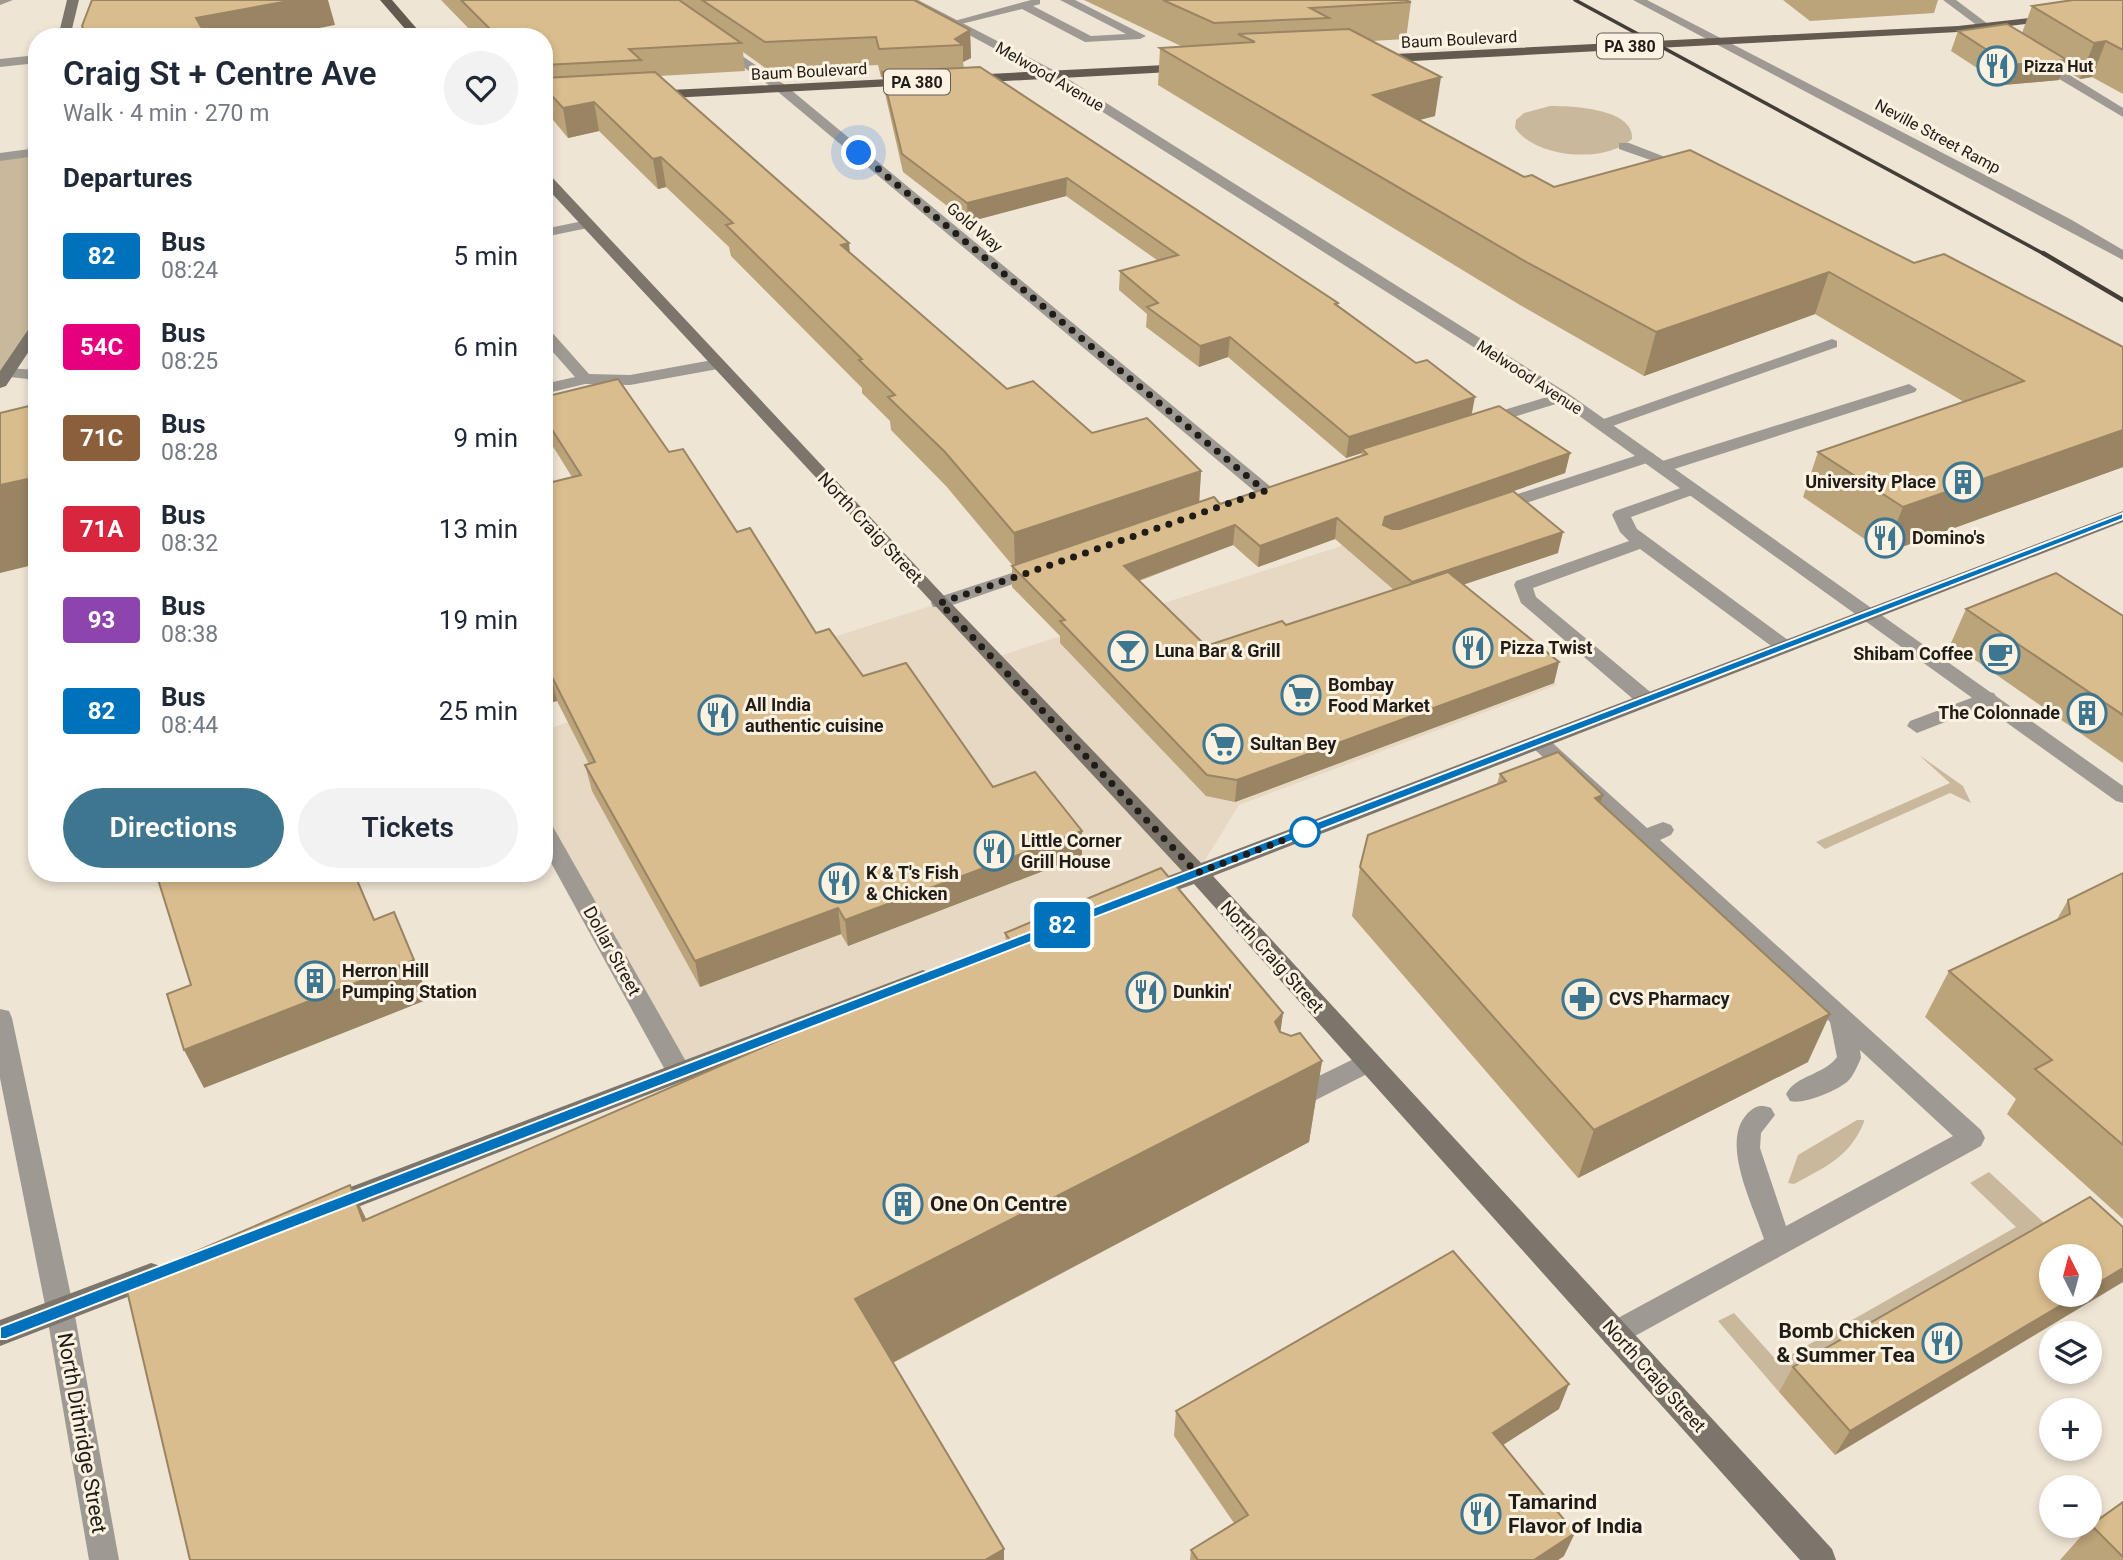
<!DOCTYPE html>
<meta charset="utf-8">
<style>
body{margin:0;font-family:Roboto,sans-serif;background:#f2f2f3;color:#1f2937;height:100vh;display:flex;flex-direction:column;font-size:26px;white-space:nowrap}
*{box-sizing:border-box;margin:0}
p{font-size:23px;color:#747a83}
.icon{flex:none;width:38px;height:38px;fill:none;stroke:currentColor;stroke-width:2;stroke-linecap:round;stroke-linejoin:round}
.map{position:relative;flex:1;overflow:hidden}
.panel{position:absolute;left:28px;top:28px;width:525px;height:854px;display:flex;flex-direction:column;background:#fff;border-radius:28px;box-shadow:0 4px 10px #0003}
.panel>*{flex:none}
.badge{padding:0 14px;border-radius:5px;font-size:24px;line-height:46px}
.needle{width:46px;rotate:354deg}
.buttons{position:absolute;left:2039px;top:1244px;display:grid;gap:14px}
.buttons a{display:grid;place-items:center;width:63px;height:63px;border-radius:50%;background:#fff;box-shadow:0 4px 10px #0003;font-size:35px}
.you{position:absolute;width:35px;height:35px;margin:-18px;border:5px solid #fff;border-radius:50%;background:#1a73e8;box-shadow:0 0 0 10px #1a73e833}
.map>.badge{position:absolute;translate:-50% -50%;box-shadow:0 0 0 4px #fff}
h2{padding:0 35px;font-size:26px;line-height:63px}
.round{display:grid;place-items:center;flex:none;width:74px;height:74px;border-radius:37px;background:#f2f2f3}
.overview{display:flex;align-items:center;justify-content:space-between;height:119px;padding:0 35px}
h1{font-size:33px;font-weight:600;line-height:52px}
.primary-button{display:flex;gap:14px;margin-top:auto;padding:14px 35px}
.primary-button a{flex:1;height:80px;border-radius:42px;background:#3e7690;color:#fff;font-size:28px;font-weight:600;line-height:80px;text-align:center}
.primary-button a+a{background:#f2f2f3;color:#1f2937}
ul{padding:0;list-style:none}
li{display:flex;align-items:center;gap:21px;height:91px;padding:0 35px}
li div{flex:1}
li b{display:block;font-size:26px}
li em{font-style:normal}
li .badge{min-width:77px;font-weight:700;text-align:center}
.map>svg:first-child{display:block}
.built{fill:#e6d8c2}
.green{fill:#cab89c}
.lines{fill:none;stroke-linecap:round;stroke-linejoin:round}
.lane{fill:#9e9a93;fill-rule:evenodd}
.street{fill:#9e9a93;fill-rule:evenodd}
.secondary{fill:#7b756c;fill-rule:evenodd}
.primary{fill:#635b50;fill-rule:evenodd}
.rail-far1{stroke:#433e37;stroke-width:3.5}
.rail{stroke:#433e37;stroke-width:4.5}
.wall{fill:#bba37a;fill-rule:evenodd}
.shaded-wall{fill:#998463}
.building{fill:#dabd8e;stroke:#998463;stroke-width:2}
.line{fill:#0072bc;stroke:#fff;stroke-width:2}
.walk{stroke:#201c17;stroke-width:7;stroke-dasharray:0 12.6}
.stop-dot{fill:#fff;stroke:#0072bc;stroke-width:3.5}
.labels{text-anchor:middle;stroke-width:6;stroke-linejoin:round;paint-order:stroke}
.far-street-label{font-size:16px;fill:#201c17;stroke:#fcf2e2}
.shield{fill:#fcf2e2;stroke:#625c54;stroke-width:2}
.shield-label{font-size:16px;font-weight:bold;fill:#201c17}
.far-poi-label{font-size:16px;font-weight:bold;fill:#201c17;stroke:#fcf2e2;text-anchor:start}
.poi-label{font-size:18px;font-weight:bold;fill:#201c17;stroke:#fcf2e2;text-anchor:start}
.street-label{font-size:18px;fill:#201c17;stroke:#fcf2e2}
.near-poi-label{font-size:21px;font-weight:bold;fill:#201c17;stroke:#fcf2e2;text-anchor:start}
.near-street-label{font-size:21px;fill:#201c17;stroke:#fcf2e2}
</style>
<div class="map">
<svg width="2123" height="1560" viewBox="0 0 2123 1560">
<rect width="100%" height="100%" fill="#efe5d5"/>
<path class="built" d="M1388,531L1462,607L1557,685L1239,805L1197,873L679,1072L544,830V730L940,603L993,658Z"/>
<g class="green">
<path d="M1550,106C1571,106 1634,108 1632,139C1605,164 1536,158 1515,128L1516,120L1524,113Z"/>
<path d="M37,153V327L0,383V157Z"/>
<path d="M1919,755L1963,786L1971,803L1950,793L1825,849L1816,842L1950,783Z"/>
<path d="M1857,1120H1864V1122C1850,1157 1825,1167 1794,1184L1788,1183L1798,1155Z"/>
<path d="M1989,1172L2055,1233L1779,1392L1718,1321L1734,1313L1778,1362L2016,1227L1970,1183Z"/>
</g>
<g class="lines">
<g class="lane">
<path d="M0,0H13L0,5Z"/>
<path d="M1031,0H1040V4L1033,6L1091,36L1126,34L1060,0H1075L1146,36L1140,39L1085,42L1022,9L953,26L947,23Z"/>
<path d="M1633,0H1647L2070,219L2123,250V260Z"/>
<path d="M718,45H726L785,85L1271,487L1274,491L1271,495H1259L777,91L718,49Z"/>
<path d="M37,55V63L0,67V59Z"/>
<path d="M1619,143H1629L1691,167L1679,170L1619,149Z"/>
<path d="M37,148V156L0,161V153Z"/>
<path d="M588,220L593,221V227L544,237V229Z"/>
<path d="M544,327L549,329L589,374L630,375L718,359L726,364L718,369L630,385L585,384L544,394V384L575,377L544,342Z"/>
<path d="M1832,339L1837,341V347L1607,428L1601,430L1593,425L1595,422Z"/>
<path d="M7,368L37,370V380L1,376L0,372Z"/>
<path d="M1909,384L1917,389L1915,392L1668,471L1662,472L1654,467L1656,463Z"/>
<path d="M1563,392L1571,397L1569,400L1484,426L1476,421L1478,418Z"/>
<path d="M1647,452L1653,453L1655,457L1653,461L1502,511H1490L1487,507L1490,503Z"/>
<path d="M1692,484L1701,489L1698,493L1631,517L1637,529L1792,643L1795,647L1792,651H1778L1640,549L1533,588L1536,597L1654,695L1657,700L1647,706L1640,705L1521,603L1514,585L1516,581L1629,541L1620,532L1612,515L1615,511Z"/>
<path d="M1039,564L1048,569L1045,573L947,607H933L931,603L933,599Z"/>
<path d="M1987,692L1994,693L1997,698L1994,703L1917,733L1907,726L1910,721Z"/>
<path d="M1539,735L1546,737L1647,828L1663,822L1671,825L1674,830L1671,835L1660,840L1981,1130L1985,1138L1981,1146L1615,1347L1605,1343L1601,1334L1605,1325L1764,1239C1753,1205 1720,1143 1747,1114C1755,1106 1760,1104 1771,1108L1775,1115L1761,1133L1760,1148L1786,1226L1953,1136L1860,1050L1861,1058C1858,1065 1853,1077 1847,1082C1836,1091 1803,1105 1790,1101L1786,1094C1796,1075 1824,1075 1837,1057L1830,1022L1532,747L1529,742Z"/>
<path d="M1368,1052L1377,1055L1380,1062L1377,1069L1304,1106L1295,1109L1286,1106L1282,1099L1286,1092Z"/>
</g>
<g class="street">
<path d="M904,0H918L1057,72L1569,394L2123,786V803L2116,801L1557,400L1049,78Z"/>
<path d="M1943,0H1956L2008,39L1998,41Z"/>
<path d="M2034,58H2042L2123,108V117L2034,64Z"/>
<path d="M544,822L552,825L688,1065L691,1072L688,1079L679,1082L670,1079L544,850Z"/>
<path d="M0,1009L9,1011L12,1018L74,1310L119,1560H89L46,1310L0,1078Z"/>
</g>
<g class="secondary">
<path d="M67,0H79L70,37H58Z"/>
<path d="M37,148V157L32,156L31,152Z"/>
<path d="M544,173L549,174L947,599L1201,863L2123,511V522L1213,876L1832,1549L1836,1560H1800L1194,884L1149,900L1141,898L1138,892L1141,886L1182,871L544,185Z"/>
<path d="M37,323V339L6,386L0,388V371L32,324Z"/>
<path d="M923,970L931,973L935,979L931,985L337,1215L328,1218L319,1215L315,1207L319,1199Z"/>
<path d="M151,1263L161,1266L165,1275L161,1284L0,1346V1320Z"/>
</g>
<g class="primary">
<path d="M380,0H392L424,37H412Z"/>
<path d="M2055,15L2059,16V20L1958,32L1375,63L1369,59L1375,55L1958,26Z"/>
<path d="M1185,64L1189,65V71L969,83L963,79L969,75Z"/>
<path d="M909,78L913,79V85L651,99L645,95L651,91Z"/>
</g>
<path class="rail-far1" d="M1575,0L2046,255"/>
<path class="rail" d="M2043,253L2123,300"/>
</g>
<g class="wall">
<path d="M441,0H914L970,30L971,58L963,62L964,68L1338,303V305L1416,363L1472,415L1570,453L1565,473L1513,491L1558,553L1463,584L1559,662L1554,683L1235,802L1206,796L1060,643V636L1012,587V566H1013L946,486L891,430L890,421L862,393V388L731,256L729,247L666,187L658,189L599,131L568,138L544,109V37H477ZM743,52L768,70L878,65L881,77H883L884,89L903,172L968,222L1066,196L1157,260L1120,271L1119,290L1147,314L1146,327L1199,367L1228,357L1346,458L1362,453L1361,456L1220,504L1199,502L1201,471L1092,433L1007,389L850,253L659,76L745,71ZM1335,539L1394,590L1286,625L1206,646L1139,581L1233,545L1258,567Z"/>
<path d="M1084,0H1405L1411,2L1406,39L1372,41L1435,116L1419,120L1524,177L1554,187L1914,263L2123,347V467L1885,553L1803,497L1818,452L1964,402L1815,314L1644,376L1520,305L1158,85L1160,48L1183,47Z"/>
<path d="M1783,0H1938L1934,13L1810,21Z"/>
<path d="M2123,0V94L2092,77L2080,79L2063,68L2059,80L2003,85L1951,51L1958,31L2022,33L2032,6Z"/>
<path d="M544,397L669,452L737,532L816,633L863,676L993,787L1082,856L848,946L841,934L700,987L592,791L585,765L589,764L557,701L545,704L544,703V484L572,477L544,432Z"/>
<path d="M1966,609L2123,616V763L1951,643Z"/>
<path d="M1500,774L1603,795L1601,803L1808,1062L1578,1178L1352,916L1360,867L1497,784Z"/>
<path d="M2123,873V1219L2007,1114L2016,1099L1925,1017L1949,971L2056,921L2068,900Z"/>
<path d="M1005,933L1283,1013L1280,1032L1322,1061L1309,1142L893,1363L366,1219L1006,942Z"/>
<path d="M2090,1197L1835,1455L1779,1392L1793,1367Z"/>
<path d="M1559,1409L1503,1445L1564,1556L1558,1560H1190L1191,1550L1234,1523L1174,1436L1176,1411Z"/>
<path d="M2123,1502V1560H2060L2091,1525Z"/>
</g>
<g class="shaded-wall">
<path d="M294,0H328L335,25L273,37H202L196,18Z"/>
<path d="M970,30L971,58L963,62V45L955,39Z"/>
<path d="M2106,41L2092,77L2080,79L2094,43Z"/>
<path d="M2067,60L2059,80L2003,85L2010,65Z"/>
<path d="M1441,77L1435,116L1368,133L1373,95Z"/>
<path d="M594,102L599,131L568,138L563,108Z"/>
<path d="M661,157L666,187L658,189L653,159Z"/>
<path d="M1067,178L1066,196L968,222L967,203Z"/>
<path d="M849,243L852,275L841,245Z"/>
<path d="M1829,272L1815,314L1644,376L1656,332Z"/>
<path d="M1230,337L1228,357L1199,367L1200,346Z"/>
<path d="M1475,397L1471,418L1362,449V453L1346,458L1349,437Z"/>
<path d="M2123,430V467L1885,553L1903,507Z"/>
<path d="M1570,453L1565,473L1382,537L1383,525L1385,517Z"/>
<path d="M1201,471L1199,505L1015,568L1014,533Z"/>
<path d="M37,477V564L0,573V485Z"/>
<path d="M1337,518L1335,539L1258,567L1260,546Z"/>
<path d="M1235,525L1233,545L1123,586L1124,566Z"/>
<path d="M1563,532L1558,553L1409,603L1412,582Z"/>
<path d="M1559,662L1554,683L1235,802L1237,780Z"/>
<path d="M551,675L557,701L545,704L544,677Z"/>
<path d="M1603,795L1589,843L1595,798Z"/>
<path d="M1082,831V856L848,946L845,920Z"/>
<path d="M838,908L841,934L700,987L695,961Z"/>
<path d="M414,960L429,999L204,1088L184,1050Z"/>
<path d="M1283,1013L1273,1086L1322,1061L1309,1142L867,1376L855,1299L1275,1022Z"/>
<path d="M1830,1014L1808,1062L1578,1178L1594,1130Z"/>
<path d="M350,1185L388,1265L363,1221Z"/>
<path d="M2123,1268V1282L1835,1455L1850,1431L2078,1295H2090V1288Z"/>
<path d="M1569,1384L1559,1409L1484,1457L1493,1433Z"/>
<path d="M1575,1533L1564,1556L1558,1560H1534Z"/>
<path d="M1004,1549V1560H985Z"/>
</g>
<g class="building">
<path d="M92,0H294L196,18L207,37H87L82,26Z"/>
<path d="M461,0H679L741,43L629,49L641,60L544,65V37H498Z"/>
<path d="M702,0H914L970,30L955,39L963,45L879,49L876,37L765,42Z"/>
<path d="M1163,0H1405L1411,2L1310,8L1329,18L1214,23Z"/>
<path d="M2073,0H2123V50L2106,41L2094,43L2032,6Z"/>
<path d="M2007,24L2067,60L2010,65L1958,31Z"/>
<path d="M1349,29L1441,77L1373,95L1524,177L1532,175L1554,187L1690,150L1914,263L1944,254L2123,347V430L1903,507L1818,452L2024,381L1829,272L1656,332L1528,263L1160,48L1255,42L1238,34Z"/>
<path d="M980,67L1338,303L1335,304L1416,363L1427,360L1475,397L1349,437L1230,337L1200,346L1147,307L1158,303L1120,271L1178,255L1067,178L967,203L902,154L882,72Z"/>
<path d="M655,72L849,243L841,245L1007,389L1033,381L1092,433L1147,418L1201,471L1014,533L945,452L888,397L895,395L859,360L862,359L726,225L733,223L661,157L653,159L594,102L563,108L544,87V78Z"/>
<path d="M618,379L669,452L683,449L737,532L750,528L816,633L829,629L863,676L906,663L993,787L1035,772L1082,831L845,920L838,908L695,961L585,765L595,762L551,675L544,677V484L581,475L544,417V397Z"/>
<path d="M37,404V477L0,485V413Z"/>
<path d="M1499,406L1570,453L1385,517L1383,525L1392,529H1400L1513,491L1563,532L1412,582L1337,518L1260,546L1235,525L1124,566L1206,646L1282,621L1286,625L1448,572L1559,662L1237,780L1207,775L1060,621L1065,620L1012,566L1214,497L1220,504L1367,454L1362,449Z"/>
<path d="M2056,573L2123,616V715L1966,609Z"/>
<path d="M1558,752L1603,795L1595,798L1830,1014L1594,1130L1360,867L1368,835L1506,781L1500,774Z"/>
<path d="M1161,868L1283,1013L1275,1022L1280,1032L1291,1036L1300,1033L1322,1061L855,1299L1004,1549L985,1560H190L125,1282L350,1185L363,1221L1010,940L1005,933Z"/>
<path d="M156,873H354L374,920L394,912L414,960L184,1050L167,994L191,985Z"/>
<path d="M2123,873V1145L2035,1069L2052,1060L1949,971L2070,914L2068,900Z"/>
<path d="M2090,1197L2123,1227V1268L2090,1288V1256H2051V1295H2078L1850,1431L1793,1367Z"/>
<path d="M1453,1251L1569,1384L1493,1433L1575,1533L1534,1560H1198L1191,1550L1248,1515L1176,1411Z"/>
<path d="M2123,1502V1557L2091,1525Z"/>
</g>
<path class="line" d="M2123,513V519L6,1339H0V1327Z"/>
<g class="lines">
<path class="walk" d="M859,153L1265,491L940,603L1197,873L1305,832"/>
</g>
<defs>
<g id="restaurant-ring" transform="scale(2.0125)"><circle r="9.5" fill="#fcf2e2" stroke="#3e7690" stroke-width="1.5"/><path d="M-5-6h1v4h1v-4h1v4h1v-4h1v5L-1.5 .5V6h-2V.5L-5-1ZM5-6V6H3V1.5H1.5Q1.5-4 5-6Z" fill="#3e7690"/></g>
<g id="building-ring" transform="scale(2.0125)"><circle r="9.5" fill="#fcf2e2" stroke="#3e7690" stroke-width="1.5"/><path d="M-4-6H4V6H1V3H-1V6H-4ZM-2.5-4.3h1.7v1.8h-1.7ZM.8-4.3h1.7v1.8H.8ZM-2.5-1h1.7V.8h-1.7ZM.8-1h1.7V.8H.8Z" fill="#3e7690"/></g>
<g id="bar-ring" transform="scale(2.0125)"><circle r="9.5" fill="#fcf2e2" stroke="#3e7690" stroke-width="1.5"/><path d="M-6-5H6L.8 .8V4.5H3.5V6h-7V4.5H-.8V.8Z" fill="#3e7690"/></g>
<g id="cafe-ring" transform="scale(2.0125)"><circle r="9.5" fill="#fcf2e2" stroke="#3e7690" stroke-width="1.5"/><path d="M-5.5-4.5H6V0H3Q3 3.5 0 3.5H-2.5Q-5.5 3.5-5.5 0ZM3-3.2v2h1.7v-2ZM-6 4.5H4V6H-6Z" fill="#3e7690"/></g>
<g id="supermarket-ring" transform="scale(2.0125)"><circle r="9.5" fill="#fcf2e2" stroke="#3e7690" stroke-width="1.5"/><path d="M-6-5.5h2.5l.6 2H6L4.5 2H-2.5L-4.4-4H-6ZM-1.5 3.2a1.3 1.3 0 1 0 .1 0ZM3 3.2a1.3 1.3 0 1 0 .1 0Z" fill="#3e7690"/></g>
<g id="pharmacy-ring" transform="scale(2.0125)"><circle r="9.5" fill="#fcf2e2" stroke="#3e7690" stroke-width="1.5"/><path d="M-2-6h4v4h4v4h-4v4h-4v-4h-4v-4h4Z" fill="#3e7690"/></g>
</defs>
<g fill-rule="evenodd">
<use href="#restaurant-ring" x="1997" y="66"/>
<use href="#building-ring" x="1963" y="482"/>
<use href="#restaurant-ring" x="1885" y="538"/>
<use href="#restaurant-ring" x="1473" y="648"/>
<use href="#bar-ring" x="1128" y="651"/>
<use href="#cafe-ring" x="2000" y="654"/>
<use href="#supermarket-ring" x="1301" y="695"/>
<use href="#building-ring" x="2087" y="713"/>
<use href="#restaurant-ring" x="718" y="715"/>
<use href="#supermarket-ring" x="1223" y="744"/>
<use href="#restaurant-ring" x="994" y="851"/>
<use href="#restaurant-ring" x="839" y="883"/>
<use href="#building-ring" x="315" y="981"/>
<use href="#restaurant-ring" x="1146" y="992"/>
<use href="#pharmacy-ring" x="1582" y="999"/>
<use href="#building-ring" x="903" y="1204"/>
<use href="#restaurant-ring" x="1942" y="1343"/>
<use href="#restaurant-ring" x="1481" y="1514"/>
</g>
<circle class="stop-dot" cx="1305" cy="832" r="14"/>
<g class="labels">
<g class="far-street-label">
<text transform="translate(1459 39) rotate(-3)" y="6">Baum Boulevard</text>
<text transform="translate(809 71) rotate(-3)" y="6">Baum Boulevard</text>
<text transform="translate(1050 76) rotate(30)" y="6">Melwood Avenue</text>
<text transform="translate(1938 136) rotate(28)" y="6">Neville Street Ramp</text>
<text transform="translate(975 227) rotate(40)" y="6">Gold Way</text>
<text transform="translate(1530 377) rotate(33)" y="6">Melwood Avenue</text>
</g>
<g class="shield">
<rect x="1597" y="33.5" width="66" height="25" rx="5"/>
<rect x="884" y="69.5" width="66" height="25" rx="5"/>
</g>
<g class="shield-label">
<text x="1630" y="52">PA 380</text>
<text x="917" y="88">PA 380</text>
</g>
<g class="far-poi-label">
<text x="2024" y="72">Pizza Hut</text>
</g>
<g class="poi-label">
<text x="1936" y="488" text-anchor="end">University Place</text>
<text x="1912" y="544">Domino's</text>
<text x="1500" y="654">Pizza Twist</text>
<text x="1155" y="657">Luna Bar &amp; Grill</text>
<text x="1973" y="660" text-anchor="end">Shibam Coffee</text>
<text x="1328" y="691">Bombay<tspan x="1328" dy="21">Food Market</tspan></text>
<text x="745" y="711">All India<tspan x="745" dy="21">authentic cuisine</tspan></text>
<text x="2060" y="719" text-anchor="end">The Colonnade</text>
<text x="1250" y="750">Sultan Bey</text>
<text x="1021" y="847">Little Corner<tspan x="1021" dy="21">Grill House</tspan></text>
<text x="866" y="879">K &amp; T's Fish<tspan x="866" dy="21">&amp; Chicken</tspan></text>
<text x="342" y="977">Herron Hill<tspan x="342" dy="21">Pumping Station</tspan></text>
<text x="1173" y="998">Dunkin'</text>
<text x="1609" y="1005">CVS Pharmacy</text>
</g>
<g class="street-label">
<text transform="translate(870 528) rotate(47)" y="6">North Craig Street</text>
<text transform="translate(612 951) rotate(61)" y="6">Dollar Street</text>
<text transform="translate(1272 957) rotate(48)" y="6">North Craig Street</text>
<text transform="translate(1654 1376) rotate(48)" y="6">North Craig Street</text>
</g>
<g class="near-poi-label">
<text x="930" y="1211">One On Centre</text>
<text x="1915" y="1338" text-anchor="end">Bomb Chicken<tspan x="1915" dy="24">&amp; Summer Tea</tspan></text>
<text x="1508" y="1509">Tamarind<tspan x="1508" dy="24">Flavor of India</tspan></text>
</g>
<g class="near-street-label">
<text transform="translate(82 1433) rotate(80)" y="7">North Dithridge Street</text>
</g>
</g>
</svg>
<div class="buttons">
<a><svg class="needle" viewBox="-14 -14 28 28"><path d="M0-13l5 13h-10z" fill="#e53935"/><path d="M0 13l5-13h-10z" fill="#747a83"/></svg></a>
<a><svg class="icon" aria-label="layers" viewBox="0 0 24 24"><path d="M12 4l9 5-9 5-9-5zM3 14l9 5 9-5"/></svg></a>
<a>+</a>
<a>−</a>
</div>
<div class="you" style="left:859px;top:153px"></div>
<b class="badge" style="left:1062px;top:925px;background:#0072bc;color:#fff">82</b>
<section class="panel">
<div class="overview"><div><h1>Craig St + Centre Ave</h1><p>Walk · 4 min · 270 m</p></div><a class="round"><svg class="icon" aria-label="heart" viewBox="0 0 24 24"><path d="M12 20l-8-8c-3-5 5-10 8-4 3-6 11-1 8 4z"/></svg></a></div>
<h2>Departures</h2>
<ul>
<li><span class="badge" style="background:#0072bc;color:#fff">82</span><div><b>Bus</b><p>08:24</p></div><em>5 min</em></li>
<li><span class="badge" style="background:#e6007e;color:#fff">54C</span><div><b>Bus</b><p>08:25</p></div><em>6 min</em></li>
<li><span class="badge" style="background:#8b5e3c;color:#fff">71C</span><div><b>Bus</b><p>08:28</p></div><em>9 min</em></li>
<li><span class="badge" style="background:#d7263d;color:#fff">71A</span><div><b>Bus</b><p>08:32</p></div><em>13 min</em></li>
<li><span class="badge" style="background:#8e44ad;color:#fff">93</span><div><b>Bus</b><p>08:38</p></div><em>19 min</em></li>
<li><span class="badge" style="background:#0072bc;color:#fff">82</span><div><b>Bus</b><p>08:44</p></div><em>25 min</em></li>
</ul>
<div class="primary-button"><a>Directions</a><a>Tickets</a></div>
</section>
</div>
